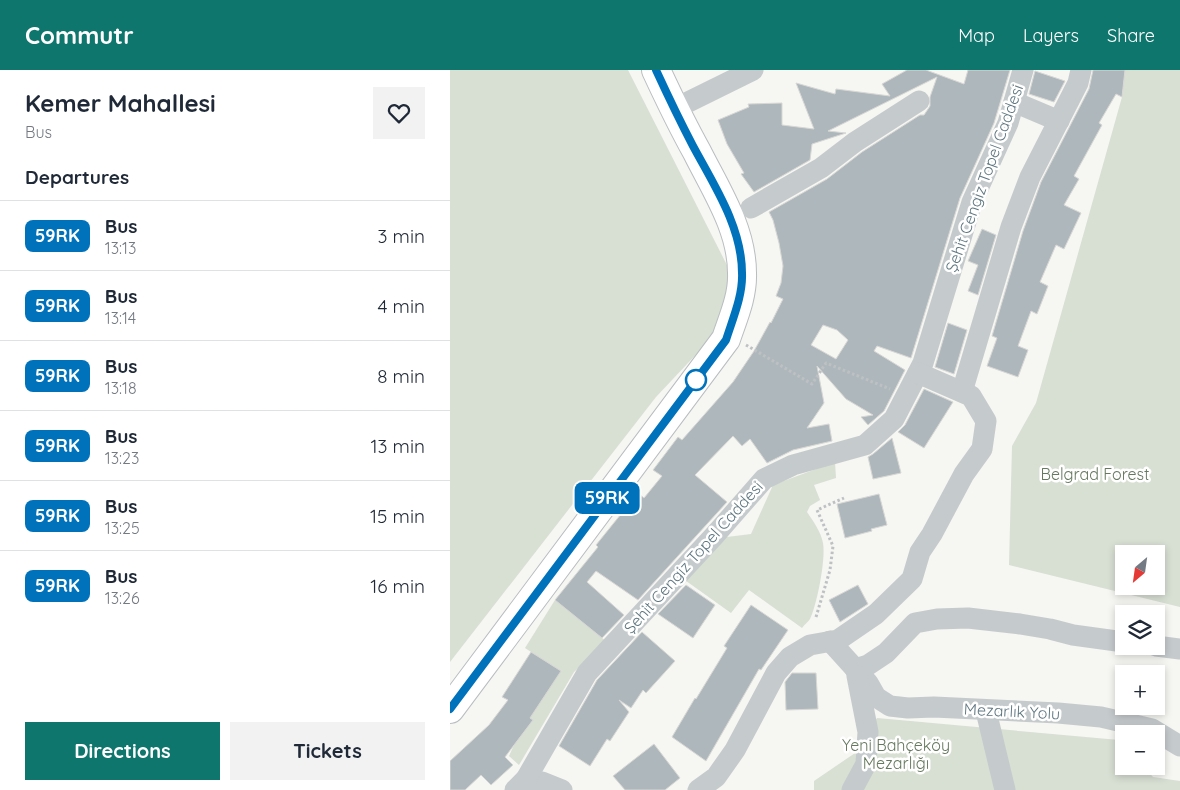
<!DOCTYPE html>
<meta charset="utf-8">
<style>
body{margin:0;font-family:Quicksand,sans-serif;background:#f2f2f3;color:#1f2937;height:100vh;display:flex;flex-direction:column;font-size:19px;white-space:nowrap}
*{box-sizing:border-box;margin:0}
p{font-size:16px;color:#747a83}
.icon{flex:none;width:28px;height:28px;fill:none;stroke:currentColor;stroke-width:2;stroke-linecap:round;stroke-linejoin:round}
.map{position:relative;flex:1;overflow:hidden}
.drawer{display:flex;flex-direction:column;background:#fff;width:450px}
.drawer>*{flex:none}
.badge{padding:0 10px;border-radius:8px;font-size:18px;line-height:32px}
.needle{width:32px;rotate:209deg}
.buttons{position:absolute;left:665px;top:475px;display:grid;gap:10px}
.buttons a{display:grid;place-items:center;width:50px;height:50px;border-radius:0px;background:#fff;box-shadow:0 2px 8px #0003;font-size:25px}
.map>.badge{position:absolute;translate:-50% -50%;box-shadow:0 0 0 2px #fff}
h2{padding:0 25px;font-size:19px;line-height:45px}
.round{display:grid;place-items:center;flex:none;width:52px;height:52px;border-radius:0px;background:#f2f2f3}
.headline{display:flex;align-items:center;justify-content:space-between;height:85px;padding:0 25px}
h1{font-size:24px;font-weight:700;line-height:38px}
.primary-button{display:flex;gap:10px;margin-top:auto;padding:10px 25px}
.primary-button a{flex:1;height:58px;border-radius:0px;background:#0f766e;color:#fff;font-size:20px;font-weight:700;line-height:58px;text-align:center}
.primary-button a+a{background:#f2f2f3;color:#1f2937}
ul{padding:0;list-style:none}
li{display:flex;align-items:center;gap:15px;height:70px;padding:0 25px;border-top:1px solid #e0e1e3}
li div{flex:1}
li b{display:block;font-size:19px}
li em{font-style:normal}
li .badge{min-width:55px;font-weight:700;text-align:center}
header{display:flex;align-items:center;gap:30px;box-sizing:border-box;height:70px;padding:0 25px;background:#0f766e;color:#fff}
header strong{font-size:24px}
nav{display:flex;gap:28px;margin-inline-start:auto;font-size:18px}
main{display:flex;flex:1;min-height:0}
.map>svg:first-child{display:block}
.green{fill:#d8dfd3;fill-rule:evenodd}
.building{fill:#aeb8bc;stroke:#d8d7d5;fill-rule:evenodd}
.lines{fill:none;stroke-linecap:round;stroke-linejoin:round}
.major-casing{stroke:#b8bdc0;stroke-width:30}
.path{stroke:#bec1c3;stroke-width:3;stroke-dasharray:2.5 2.5;stroke-linecap:butt}
.minor{stroke:#c5cacc;stroke-width:21}
.major{stroke:#fff;stroke-width:28}
.line-casing{stroke:#fff;stroke-width:11}
.line{stroke:#0072bc;stroke-width:8}
.stop-dot{fill:#fff;stroke:#0072bc;stroke-width:2.5}
.labels{text-anchor:middle;stroke-width:5;stroke-linejoin:round;paint-order:stroke}
.street-label{font-size:16px;fill:#5e7680;stroke:#fff}
.park-label{font-size:16px;fill:#66785e;stroke:#fff}
</style>
<header>
<strong>Commutr</strong>
<nav><a>Map</a><a>Layers</a><a>Share</a></nav>
</header>
<main>
<section class="drawer">
<div class="headline"><div><h1>Kemer Mahallesi</h1><p>Bus</p></div><a class="round"><svg class="icon" aria-label="heart" viewBox="0 0 24 24"><path d="M12 20l-8-8c-3-5 5-10 8-4 3-6 11-1 8 4z"/></svg></a></div>
<h2>Departures</h2>
<ul>
<li><span class="badge" style="background:#0072bc;color:#fff">59RK</span><div><b>Bus</b><p>13:13</p></div><em>3 min</em></li>
<li><span class="badge" style="background:#0072bc;color:#fff">59RK</span><div><b>Bus</b><p>13:14</p></div><em>4 min</em></li>
<li><span class="badge" style="background:#0072bc;color:#fff">59RK</span><div><b>Bus</b><p>13:18</p></div><em>8 min</em></li>
<li><span class="badge" style="background:#0072bc;color:#fff">59RK</span><div><b>Bus</b><p>13:23</p></div><em>13 min</em></li>
<li><span class="badge" style="background:#0072bc;color:#fff">59RK</span><div><b>Bus</b><p>13:25</p></div><em>15 min</em></li>
<li><span class="badge" style="background:#0072bc;color:#fff">59RK</span><div><b>Bus</b><p>13:26</p></div><em>16 min</em></li>
</ul>
<div class="primary-button"><a>Directions</a><a>Tickets</a></div>
</section>
<div class="map">
<svg width="730" height="720" viewBox="0 0 730 720">
<rect width="100%" height="100%" fill="#f6f6f2"/>
<g class="green">
<path d="M0,0H178L284,209L270,259L206,327L0,592Z"/>
<path d="M675,0H730V537L559,495L562,376L586,333L672,27ZM674,484H706V516H674Z"/>
<path d="M385,392L386,408L364,415L370,430L360,436L357,442C363,451 371,462 373,473C376,488 367,535 360,549C358,552 354,555 352,558L299,520L281,543L232,508L269,468L301,464L323,415Z"/>
<path d="M105,530L157,572L124,602L69,695L59,686L64,675L83,650L58,634L110,601L75,578Z"/>
<path d="M427,648L669,670L674,675V696H693L703,707L730,711V720H364V711L408,681Z"/>
</g>
<g class="building">
<path d="M457,0H476L514,14L518,0H560L544,53L510,128L461,288L427,276L424,281L455,300L434,341L418,355L411,347L423,345L396,329L367,296L374,333L357,358L379,354L382,371L343,380L317,393L300,369L292,376L283,366L245,405L277,432L188,530L146,501L137,512L174,545L152,568L105,530L148,477L146,475L188,423L194,428L212,406L203,400L228,367L232,370L283,312L304,281L320,252L321,253L333,229L326,226L331,213L333,196L329,173L323,150L319,142L377,109L412,82L470,45H474L480,36V27L487,7L378,61L396,63L362,74L360,90L304,122L291,104L294,103L277,74L268,50L299,37L298,34L332,33V55L364,59L346,13L385,24L386,19L440,26L432,14ZM373,255L387,260L398,270L386,289L361,275Z"/>
<path d="M643,0H675L672,27L666,24L649,53L652,55L624,106L629,109L614,135L631,143L614,179L606,175L590,212L598,216L587,244L581,241L568,276L578,280L568,307L537,296L547,268L542,266L573,161L591,112L639,19Z"/>
<path d="M585,1L615,11L604,32L579,24Z"/>
<path d="M532,159L546,165L528,225L518,221L528,195L518,191Z"/>
<path d="M498,253L517,260L504,304L485,297Z"/>
<path d="M474,319L503,332L474,378L448,362L455,355Z"/>
<path d="M442,368L451,403L423,409L418,387L423,384Z"/>
<path d="M429,424L437,455L421,459L422,461L395,468L387,434Z"/>
<path d="M236,515L265,535L243,568L208,544Z"/>
<path d="M408,515L418,534L390,552L379,530Z"/>
<path d="M301,535L338,560L311,600L309,599L256,691L222,667L245,628L246,629L277,578L274,576Z"/>
<path d="M192,562L225,591L196,623L193,620L181,638L169,630L179,642L160,671L157,669L140,696L109,676L147,610Z"/>
<path d="M81,582L111,601L80,648L83,650L55,687L63,695L41,715L31,705L15,720H0V691L39,655L58,630L52,627Z"/>
<path d="M342,603H366L368,639L336,640L335,612Z"/>
<path d="M204,674L230,708L215,720H175L163,706Z"/>
</g>
<g class="lines">
<g class="major-casing">
<path id="major" d="M0,639L276,269C283,248 293,226 292,203C292,159 266,120 247,82C232,55 219,28 206,0"/>
</g>
<g class="path">
<path d="M296,275L362,314L376,293L440,319"/>
<path d="M366,547L380,500L383,476L367,440L394,428"/>
</g>
<g class="minor">
<path d="M564,32L609,51"/>
<path d="M224,39L303,0"/>
<path d="M301,138L371,98L405,72L469,31"/>
<path d="M512,322L561,157L580,107L628,13L631,0"/>
<path d="M380,571L418,613L426,627L440,636L458,638L484,637L608,643L651,647L702,659L730,676"/>
<path d="M706,576L730,579"/>
<path d="M405,599L418,595L436,583L465,553L487,549L518,548L570,554L600,559L623,565L674,572"/>
<path d="M536,641L555,720"/>
<path d="M76,709L92,712L112,720"/>
<path d="M65,720L76,709L137,603L264,466L314,409L343,395L415,375L444,349L473,293L522,132L558,53L573,0"/>
<path d="M248,720L266,707L285,680L326,603L340,587L360,575L388,570L426,544L462,509L470,482L482,464L514,404L532,379L536,351L521,326L468,303"/>
<path d="M402,720L416,694L418,662L407,606"/>
</g>
<use href="#major" class="major"/>
</g>
<g class="lines">
<g class="line-casing">
<path id="line" d="M0,639L276,270C283,248 293,225 292,203C292,157 264,115 243,76C230,51 218,26 206,0"/>
</g>
<use href="#line" class="line"/>
</g>
<circle class="stop-dot" cx="246" cy="310" r="10"/>
<g class="labels">
<g class="street-label">
<text transform="translate(534 108) rotate(-70)" y="6">Şehit Cengiz Topel Caddesi</text>
<text transform="translate(243 487) rotate(-48)" y="6">Şehit Cengiz Topel Caddesi</text>
<text transform="translate(562 641) rotate(3)" y="6">Mezarlık Yolu</text>
</g>
<g class="park-label">
<text x="645" y="410">Belgrad Forest</text>
<text x="446" y="681">Yeni Bahçeköy<tspan x="446" dy="18">Mezarlığı</tspan></text>
</g>
</g>
</svg>
<div class="buttons">
<a><svg class="needle" viewBox="-14 -14 28 28"><path d="M0-13l5 13h-10z" fill="#e53935"/><path d="M0 13l5-13h-10z" fill="#747a83"/></svg></a>
<a><svg class="icon" aria-label="layers" viewBox="0 0 24 24"><path d="M12 4l9 5-9 5-9-5zM3 14l9 5 9-5"/></svg></a>
<a>+</a>
<a>−</a>
</div>
<b class="badge" style="left:157px;top:428px;background:#0072bc;color:#fff">59RK</b>
</div>
</main>
